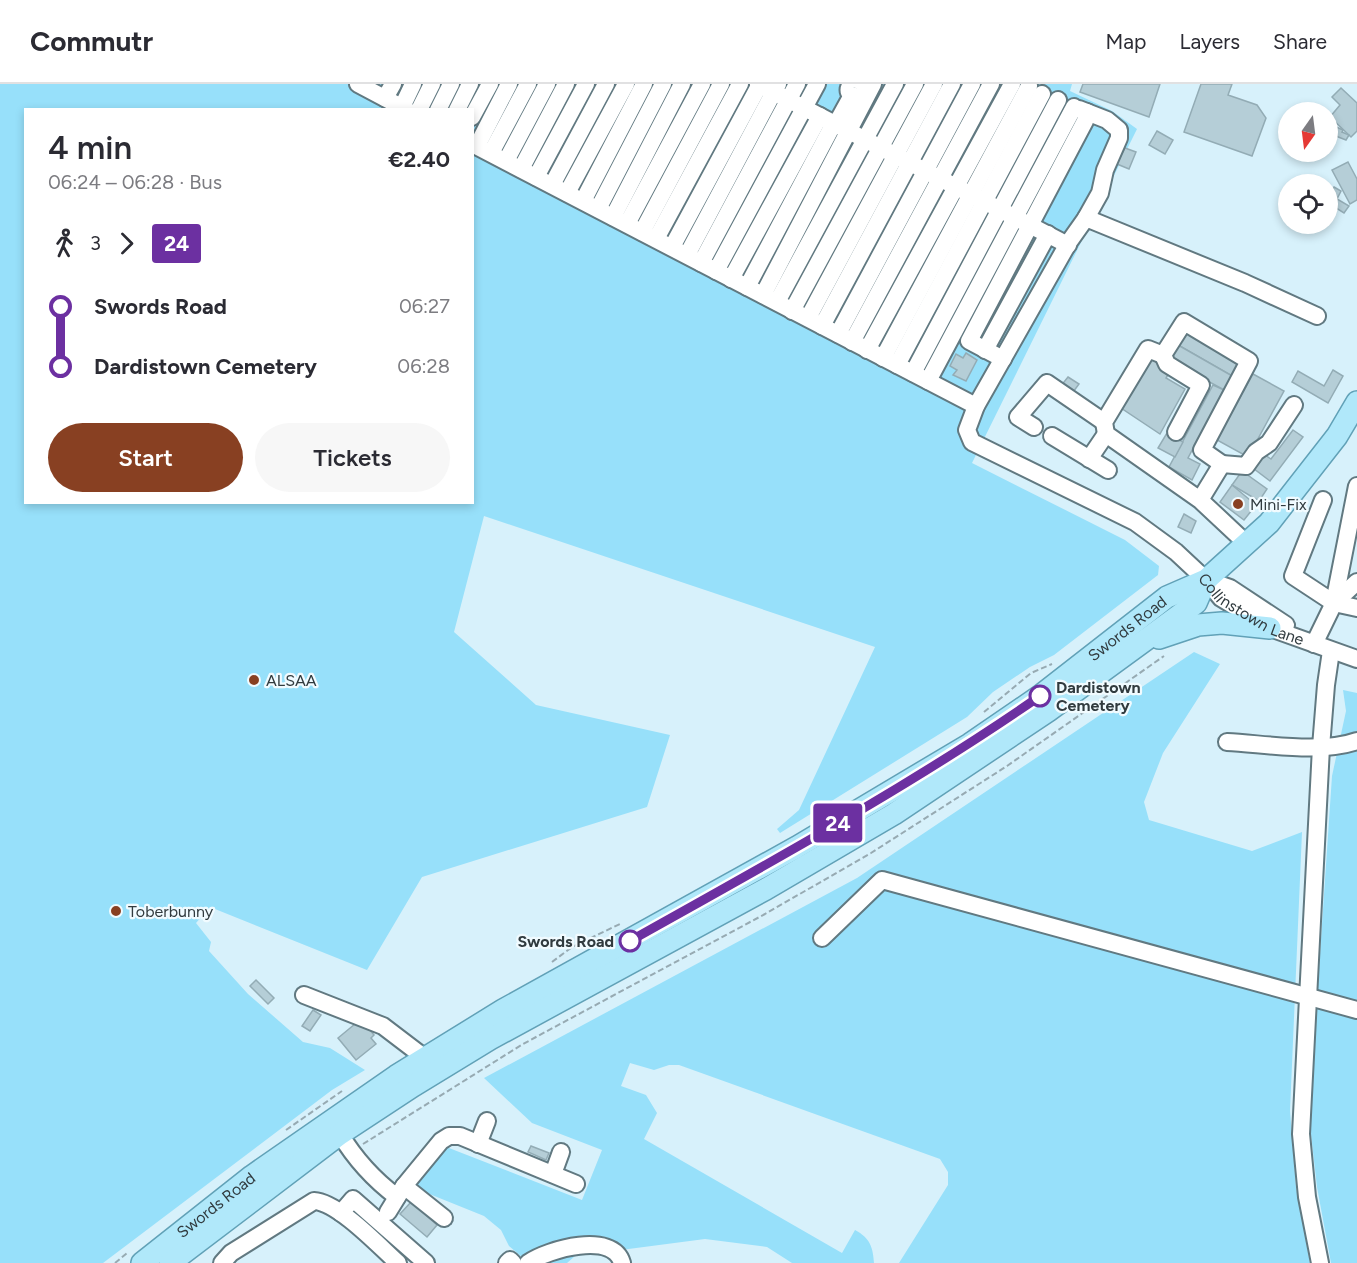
<!DOCTYPE html>
<meta charset="utf-8">
<style>
body{margin:0;font-family:Figtree,sans-serif;background:#f7f7f7;color:#2b2b33;height:100vh;display:flex;flex-direction:column;font-size:22px;white-space:nowrap}
*{box-sizing:border-box;margin:0}
p{font-size:20px;color:#7c7c81}
.icon{flex:none;width:33px;height:33px;fill:none;stroke:currentColor;stroke-width:2;stroke-linecap:round;stroke-linejoin:round}
.map{position:relative;flex:1;overflow:hidden}
.details{position:absolute;left:24px;top:24px;width:450px;height:396px;display:flex;flex-direction:column;background:#fff;border-radius:0px;box-shadow:0 3px 9px #0003}
.details>*{flex:none}
.badge{padding:0 12px;border-radius:4px;font-size:21px;line-height:39px}
.needle{width:39px;rotate:194deg}
.buttons{position:absolute;left:1278px;top:18px;display:grid;gap:12px}
.buttons a{display:grid;place-items:center;width:60px;height:60px;border-radius:50%;background:#fff;box-shadow:0 3px 9px #0003;font-size:30px}
.map>.badge{position:absolute;translate:-50% -50%;box-shadow:0 0 0 3px #fff}
.legs{display:flex;align-items:center;gap:9px;height:66px;padding:0 24px;font-size:20px}
.legs p{margin-inline-start:auto}
.summary{display:flex;align-items:center;justify-content:space-between;height:102px;padding:0 24px}
h1{font-size:33px;font-weight:600;line-height:45px}
.action{display:flex;gap:12px;margin-top:auto;padding:12px 24px}
.action a{flex:1;height:69px;border-radius:36px;background:#884022;color:#fff;font-size:24px;font-weight:600;line-height:69px;text-align:center}
.action a+a{background:#f7f7f7;color:#2b2b33}
ul{padding:0 24px;list-style:none}
li{display:flex;align-items:center;gap:21px;height:60px;font-size:22px}
li i{display:grid;place-items:center;width:9px;height:100%;margin:0 8px;background:currentColor}
li i::after{content:'';width:15px;height:15px;margin:-8px;border:4px solid;border-radius:50%;background:#fff}
li p{margin-inline-start:auto}
li:first-child i{background:linear-gradient(#0000 50%,currentColor 0)}
li:last-child i{background:linear-gradient(currentColor 50%,#0000 0)}
header{display:flex;align-items:center;gap:36px;box-sizing:border-box;height:84px;padding:0 30px;background:#fff;border-bottom:2px solid #e1e1e2}
header strong{font-size:28px}
nav{display:flex;gap:33px;margin-inline-start:auto;font-size:21px}
.map>svg:first-child{display:block}
.green{fill:#97e0fa;fill-rule:evenodd}
.building{fill:#b5ced7;stroke:#93acb5;stroke-width:1.5}
.lines{fill:none;stroke-linecap:round;stroke-linejoin:round}
.minor-casing{stroke:#617981;stroke-width:20}
.major-casing{stroke:#61a1b7;stroke-width:24}
.path{stroke:#97aab2;stroke-width:2;stroke-dasharray:6 3;stroke-linecap:butt}
.minor{stroke:#fff;stroke-width:16}
.major{stroke:#b0e8fa;stroke-width:21}
.line-1-casing{stroke:#fff;stroke-width:14}
.line-1{stroke:#6c30a1;stroke-width:9}
.poi-dot{fill:#884022;stroke:#f1fbff;stroke-width:2}
.stop-1-dot{fill:#fff;stroke:#6c30a1;stroke-width:3}
.labels{text-anchor:middle;stroke-width:4.5;stroke-linejoin:round;paint-order:stroke}
.poi-label{font-size:16px;fill:#313b3f;stroke:#f1fbff;text-anchor:start}
.street-label{font-size:16px;fill:#313b3f;stroke:#f1fbff}
.stop-label{font-size:16px;font-weight:bold;fill:#313b3f;stroke:#f1fbff;text-anchor:start}
</style>
<header>
<strong>Commutr</strong>
<nav><a>Map</a><a>Layers</a><a>Share</a></nav>
</header>
<div class="map">
<svg width="1357" height="1179" viewBox="0 0 1357 1179">
<rect width="100%" height="100%" fill="#d7f1fb"/>
<g class="green">
<path d="M0,0H1072L1070,7L1112,27L1137,45L972,379L1125,456L1159,482L1158,491L1054,571L1030,583L993,608L967,633L780,749L777,745L799,726L875,563L484,432L454,548L536,621L670,651L647,723L422,793L367,886L210,823L196,839L211,858L209,867L248,910L303,958L330,964L365,986L332,1006L103,1179H0ZM26,26H472V418H26Z"/>
<path d="M1194,568L1220,580L1163,669L1144,718L1149,736L1252,767L1302,748L1290,1027L1296,1103L1310,1179H899L948,1101V1088L940,1075L679,981H669L654,986L630,979L621,1002L646,1011L657,1029L644,1055L842,1169L855,1146C870,1154 873,1163 874,1179H792L767,1163L705,1155L575,1172L567,1179H529L509,1162L501,1146L484,1132L417,1105L416,1095L443,1064H449L582,1116L602,1066L532,1039L484,994L857,794Z"/>
<path d="M1343,606L1357,609V1179H1331L1317,1103L1309,1033L1332,692L1346,627Z"/>
</g>
<g class="building">
<path d="M1083,0H1160L1149,33L1080,8Z"/>
<path d="M1201,0H1232L1228,11L1257,21L1266,34L1252,72L1184,48Z"/>
<path d="M1341,4L1357,19V47L1351,53L1330,33L1340,21L1332,13Z"/>
<path d="M1328,39L1343,46L1342,48L1349,51L1346,56L1328,49Z"/>
<path d="M1157,47L1173,56L1165,70L1149,61Z"/>
<path d="M1125,64L1136,68L1129,85L1117,80Z"/>
<path d="M1348,78L1357,95V116L1350,120L1332,86Z"/>
<path d="M1334,103L1341,107L1337,115L1349,122L1344,129L1328,119Z"/>
<path d="M1186,247L1242,279L1234,293L1178,261Z"/>
<path d="M1178,261L1234,293L1226,307L1169,276Z"/>
<path d="M966,269L977,276L966,297L953,291L957,286L950,282L956,270L963,274Z"/>
<path d="M1151,272L1172,284L1166,294L1185,305L1160,350L1121,324Z"/>
<path d="M1333,286L1343,292L1328,319L1292,298L1298,287L1324,302Z"/>
<path d="M1253,290L1284,307L1248,373L1217,356Z"/>
<path d="M1068,293L1079,300L1071,311L1060,303Z"/>
<path d="M1213,301L1224,306L1188,374L1200,380L1192,396L1169,383Z"/>
<path d="M1293,346L1303,353L1270,397L1249,381L1259,367L1271,375Z"/>
<path d="M1167,349L1183,358L1175,373L1158,364Z"/>
<path d="M1242,387L1267,405L1259,417L1232,401Z"/>
<path d="M1232,401L1256,421L1244,436L1220,418Z"/>
<path d="M1184,430L1196,437L1191,449L1178,443Z"/>
<path d="M256,896L274,914L268,920L250,902Z"/>
<path d="M313,926L321,931L310,947L302,942Z"/>
<path d="M361,935L374,951L371,954L376,960L356,976L338,954Z"/>
<path d="M531,1062L549,1069L546,1076L528,1068Z"/>
<path d="M411,1118L437,1141L427,1153L400,1130Z"/>
</g>
<g class="lines">
<g class="minor-casing">
<g id="minor">
<path d="M358,0L407,26"/>
<path d="M758,0L1068,161"/>
<circle cx="854" cy="6" r="5.5"/>
<path d="M385,14L393,0"/>
<path d="M402,23L413,0"/>
<path d="M1079,25L1107,36L1119,46V54L1105,86L1100,109L1086,134"/>
<path d="M419,26L432,0"/>
<path d="M438,26L451,0"/>
<path d="M457,26L470,0"/>
<path d="M472,33L490,0"/>
<path d="M836,40L852,11"/>
<path d="M472,60L976,322"/>
<path d="M477,62L509,0"/>
<path d="M491,69L528,0"/>
<path d="M506,77L547,0"/>
<path d="M521,85L566,0"/>
<path d="M536,93L586,0"/>
<path d="M552,101L606,0"/>
<path d="M567,109L626,0"/>
<path d="M583,117L644,0"/>
<path d="M598,125L663,0"/>
<path d="M613,133L682,0"/>
<path d="M627,140L702,0"/>
<path d="M642,148L721,0"/>
<path d="M656,155L740,0"/>
<path d="M672,163L760,0"/>
<path d="M687,171L778,0"/>
<path d="M701,179L797,0"/>
<path d="M716,187L817,0"/>
<path d="M731,195L820,32"/>
<path d="M747,203L834,39"/>
<path d="M763,211L873,0"/>
<path d="M777,218L895,0"/>
<path d="M792,227L915,0"/>
<path id="s1" d="M1317,232L1245,199L1086,134L1069,158L976,322L967,346L972,358L1135,438L1176,468L1206,496L1221,514L1270,544L1357,575"/>
<path d="M808,234L934,0"/>
<path d="M822,242L952,0"/>
<path d="M838,250L972,0"/>
<path d="M852,258L991,0"/>
<path d="M867,266L1012,0"/>
<path d="M985,266L1048,150"/>
<path d="M1163,271L1167,280L1201,301L1176,348"/>
<path d="M883,274L1029,2"/>
<path d="M1003,275L969,257L1085,37L1087,28"/>
<path d="M897,281L1042,10"/>
<path d="M913,289L1058,16"/>
<path d="M928,297L1074,23"/>
<path d="M1034,343L1018,333L1047,299L1104,338"/>
<path d="M1052,352L1108,386"/>
<path d="M1089,375L1106,350"/>
<path d="M1222,380L1246,382L1256,368L1269,359L1294,321"/>
<path d="M1200,416L1222,380L1202,366L1249,277L1184,238L1163,271L1148,265L1104,338L1106,350L1200,416L1247,460"/>
<path d="M1323,416L1293,492L1334,519L1357,524"/>
<path d="M1207,496L1230,504L1286,541"/>
<path d="M1334,519L1357,402"/>
<path d="M1314,560L1334,519L1357,498"/>
<path d="M1227,658C1266,660 1321,670 1357,657"/>
<path d="M822,854L882,796L1357,926"/>
<path d="M304,911L383,942L425,974"/>
<path d="M340,1050C355,1075 373,1095 397,1113"/>
<path d="M478,1060L487,1037"/>
<path d="M553,1090L561,1068"/>
<path d="M404,1102L444,1134"/>
<path d="M388,1128L404,1102L441,1057L449,1052H460L576,1100"/>
<path d="M341,1129L353,1115L426,1179"/>
<path d="M222,1179L231,1169L314,1117C338,1118 380,1163 398,1179"/>
<path d="M507,1179L510,1176L513,1179"/>
<path d="M528,1179C548,1165 613,1147 622,1179"/>
<path d="M1320,1179L1307,1113L1301,1050L1321,663L1326,601L1331,567"/>
</g>
</g>
<g class="major-casing">
<g id="major">
<path d="M1159,554L1198,541L1222,539L1270,544"/>
<path id="s2" d="M142,1179L252,1092L396,992L503,926L797,763L970,660L1040,612L1167,513L1206,496L1269,439L1337,352L1357,318"/>
<path d="M170,1179L340,1050L413,1002L490,955L766,805L894,730L1048,627L1196,519L1206,496"/>
</g>
</g>
<g class="path">
<path d="M984,628L1031,589L1052,580"/>
<path d="M552,878L572,863L622,839"/>
<path d="M286,1046L342,1007"/>
<path d="M363,1060L523,960L765,830L871,769L1007,682L1164,572"/>
<path d="M115,1179L127,1169"/>
</g>
<use href="#minor" class="minor"/>
<use href="#major" class="major"/>
</g>
<g class="lines">
<g class="line-1-casing">
<path id="line-1" d="M630,857C769,779 909,703 1040,612"/>
</g>
<use href="#line-1" class="line-1"/>
</g>
<g class="poi-dot">
<circle cx="1238" cy="420" r="6"/>
<circle cx="254" cy="596" r="6"/>
<circle cx="116" cy="827" r="6"/>
</g>
<g class="stop-1-dot">
<circle cx="1040" cy="612" r="10"/>
<circle cx="630" cy="857" r="10"/>
</g>
<g class="labels">
<g class="poi-label">
<text x="1250" y="426">Mini-Fix</text>
<text x="266" y="602">ALSAA</text>
<text x="128" y="833">Toberbunny</text>
</g>
<g class="street-label">
<text dy="6" stroke="none"><textPath href="#s1" startOffset="836">Collinstown Lane</textPath></text>
<text dy="6" stroke="none"><textPath href="#s2" startOffset="1174">Swords Road</textPath></text>
<text dy="6" stroke="none"><textPath href="#s2" startOffset="94">Swords Road</textPath></text>
</g>
<g class="stop-label">
<text x="1056" y="609">Dardistown<tspan x="1056" dy="18">Cemetery</tspan></text>
<text x="614" y="863" text-anchor="end">Swords Road</text>
</g>
</g>
</svg>
<div class="buttons">
<a><svg class="needle" viewBox="-14 -14 28 28"><path d="M0-13l5 13h-10z" fill="#e53935"/><path d="M0 13l5-13h-10z" fill="#7c7c81"/></svg></a>
<a><svg class="icon" aria-label="locate" viewBox="0 0 24 24"><circle cx="12" cy="12" r="6"/><path d="M12 2v4M12 18v4M2 12h4M18 12h4"/></svg></a>
</div>
<b class="badge" style="left:838px;top:739px;background:#6c30a1;color:#fff">24</b>
<section class="details">
<div class="summary"><div><h1>4 min</h1><p>06:24 – 06:28 · Bus</p></div><b>€2.40</b></div>
<div class="legs"><svg class="icon" aria-label="walk" viewBox="0 0 24 24"><circle cx="13" cy="4" r="2"/><path d="M13 8l-2 6 4 7M11 14l-3 7M7 12l3-4h3l4 4"/></svg>3<svg class="icon" aria-label="forward" viewBox="0 0 24 24"><path d="M9 5l7 7-7 7"/></svg><b class="badge" style="background:#6c30a1;color:#fff">24</b></div>
<ul>
<li><i style="color:#6c30a1"></i><b>Swords Road</b><p>06:27</p></li>
<li><i style="color:#6c30a1"></i><b>Dardistown Cemetery</b><p>06:28</p></li>
</ul>
<div class="action"><a>Start</a><a>Tickets</a></div>
</section>
</div>
